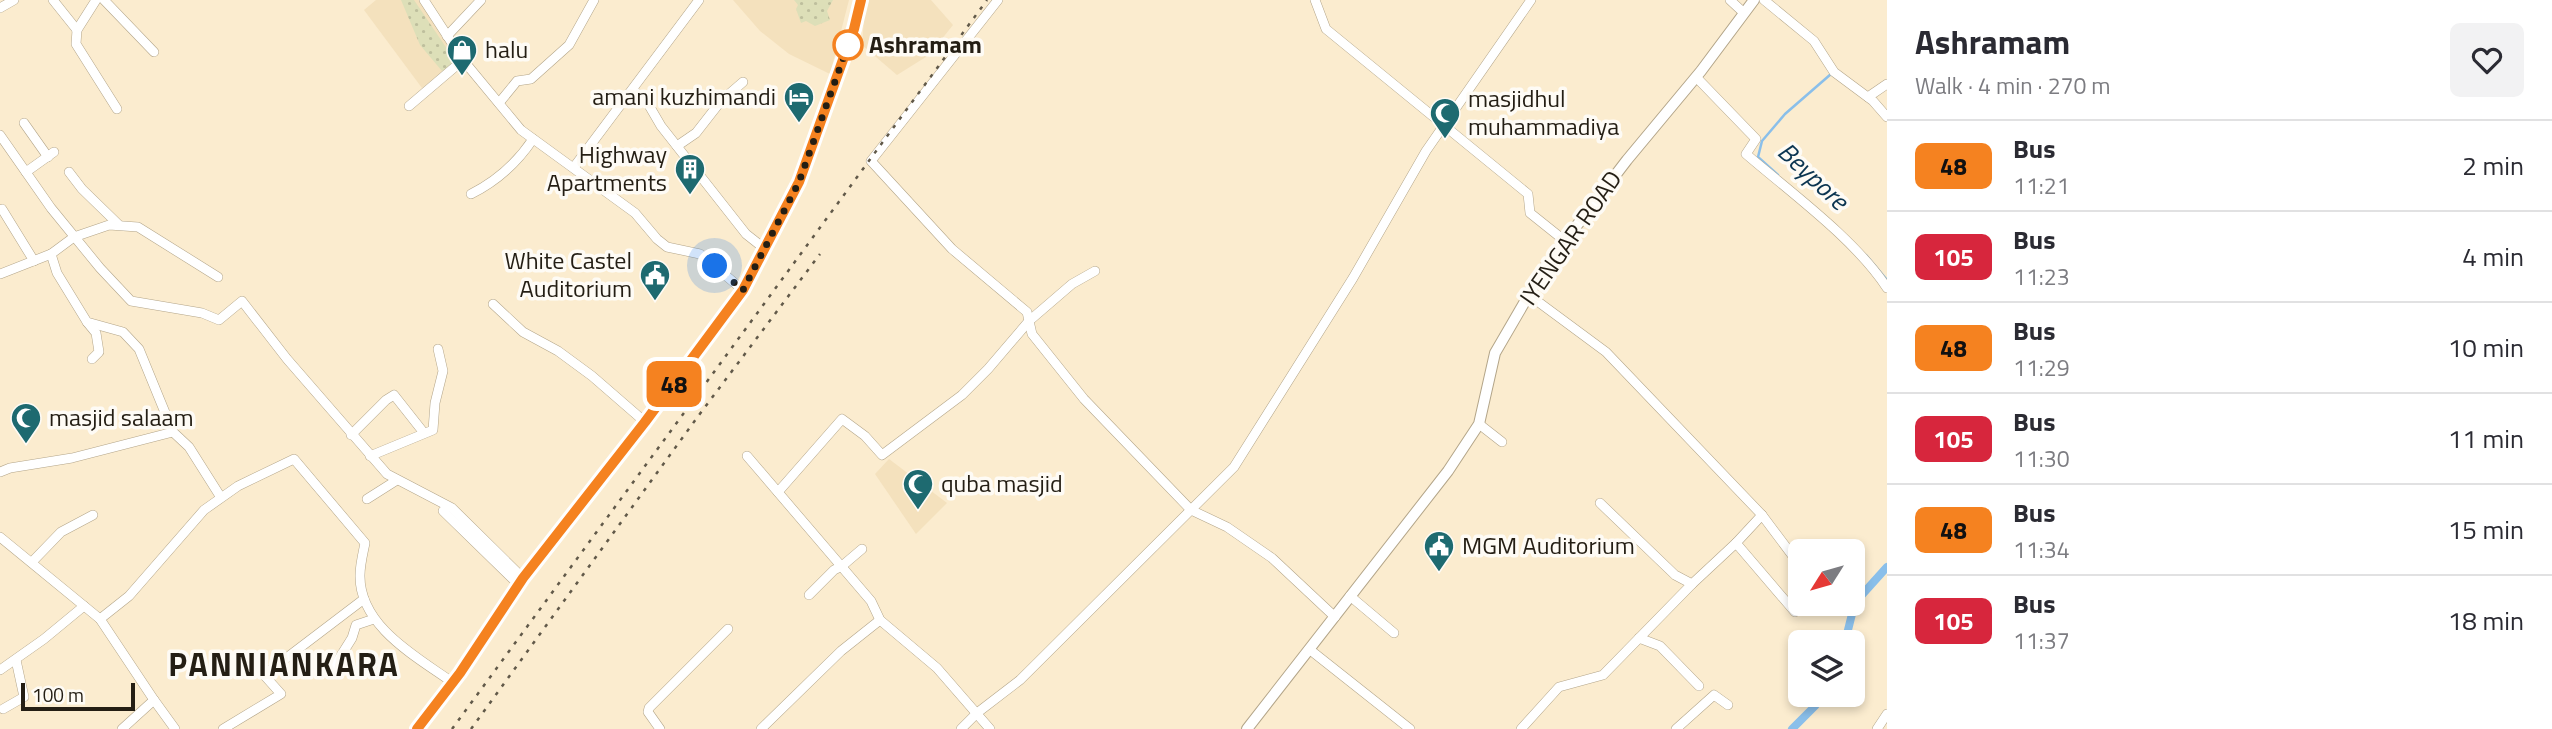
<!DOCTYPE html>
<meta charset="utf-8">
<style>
body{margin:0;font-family:"Titillium Web",sans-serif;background:#f2f2f3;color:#2b2b33;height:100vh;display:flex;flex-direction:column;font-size:26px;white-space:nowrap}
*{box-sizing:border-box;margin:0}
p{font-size:23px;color:#7c7c81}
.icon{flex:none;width:38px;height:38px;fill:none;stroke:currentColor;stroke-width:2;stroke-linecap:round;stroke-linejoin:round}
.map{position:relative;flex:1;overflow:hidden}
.details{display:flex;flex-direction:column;background:#fff;width:665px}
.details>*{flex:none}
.badge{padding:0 14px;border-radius:10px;font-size:24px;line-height:46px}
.needle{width:46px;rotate:233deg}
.tools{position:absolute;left:1788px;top:539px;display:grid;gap:14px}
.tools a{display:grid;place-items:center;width:77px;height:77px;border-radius:10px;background:#fff;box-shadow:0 4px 10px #0003;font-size:35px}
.scale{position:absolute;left:21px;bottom:18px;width:114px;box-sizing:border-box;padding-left:7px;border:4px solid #241e14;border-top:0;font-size:19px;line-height:24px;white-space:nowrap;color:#241e14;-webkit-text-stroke:5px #fefbf5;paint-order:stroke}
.you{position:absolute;width:35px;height:35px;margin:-18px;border:5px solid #fff;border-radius:50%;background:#1a73e8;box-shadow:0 0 0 10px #1a73e833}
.map>.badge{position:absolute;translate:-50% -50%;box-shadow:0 0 0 4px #fff}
.round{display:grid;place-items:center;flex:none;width:74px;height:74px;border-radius:10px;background:#f2f2f3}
.summary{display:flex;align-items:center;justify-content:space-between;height:119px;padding:0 28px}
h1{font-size:33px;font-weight:700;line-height:52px}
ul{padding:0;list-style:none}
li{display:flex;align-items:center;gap:21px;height:91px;padding:0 28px;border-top:2px solid #e1e1e2}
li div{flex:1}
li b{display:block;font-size:26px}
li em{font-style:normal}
li .badge{min-width:77px;font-weight:700;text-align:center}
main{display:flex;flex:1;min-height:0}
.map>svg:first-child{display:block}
.built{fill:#f4e1bd}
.park{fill:url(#park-dots)}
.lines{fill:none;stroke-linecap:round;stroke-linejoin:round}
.stream{stroke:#8abfea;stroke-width:2.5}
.canal{stroke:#8abfea;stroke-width:8}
.minor-casing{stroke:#b3a589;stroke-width:10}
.major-casing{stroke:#b3a589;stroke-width:12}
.minor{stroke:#fff;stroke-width:9}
.major{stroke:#fff;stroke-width:10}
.rail{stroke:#615949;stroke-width:2.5;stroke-dasharray:3.5 7;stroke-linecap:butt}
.line-casing{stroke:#fff;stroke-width:16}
.line{stroke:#f58220;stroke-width:10}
.walk{stroke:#241e14;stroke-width:7;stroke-dasharray:0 12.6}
.stop-dot{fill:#fff;stroke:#f58220;stroke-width:3.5}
.labels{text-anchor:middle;stroke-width:7;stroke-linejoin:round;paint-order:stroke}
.stop-label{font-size:24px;font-weight:bold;fill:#241e14;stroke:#fefbf5;text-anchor:start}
.poi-label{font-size:24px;fill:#241e14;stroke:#fefbf5;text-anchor:start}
.street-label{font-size:24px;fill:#241e14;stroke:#fefbf5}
.water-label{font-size:26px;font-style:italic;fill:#0b3551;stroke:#fefbf5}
.district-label{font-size:32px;font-weight:bold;letter-spacing:2px;fill:#241e14;stroke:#fefbf5}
</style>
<main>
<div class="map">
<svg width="1887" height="729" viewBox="0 0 1887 729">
<defs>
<pattern id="park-dots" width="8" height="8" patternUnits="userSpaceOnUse" patternTransform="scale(1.75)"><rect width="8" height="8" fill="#dddfb8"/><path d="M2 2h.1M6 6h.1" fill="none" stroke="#bebf9d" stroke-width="1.8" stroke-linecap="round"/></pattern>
</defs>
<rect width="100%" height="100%" fill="#fbeccf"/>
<g class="built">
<path d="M376,0H420L460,60L422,88L364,10Z"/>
<path d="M733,0H849L830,74L789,54L760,31Z"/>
<path d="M869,0H931L953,25L929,55L897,75L862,45L865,4Z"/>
<path d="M889,459L947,503L916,534L875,474Z"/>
</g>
<g class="park">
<path d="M401,0H414L456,62L442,71L420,45Z"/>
<path d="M794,0H833L827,11L830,20L815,26L806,21L801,23L796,9L798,5Z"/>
</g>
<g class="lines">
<g class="stream">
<path d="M1778,175L1758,157L1762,141L1785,114L1831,74"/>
<path d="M1866,255L1887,280"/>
</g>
<g class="canal">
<path d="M1845,642L1852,614L1860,597L1887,567"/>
<path d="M1792,729L1815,706L1822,695"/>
</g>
<g class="minor-casing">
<g id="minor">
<path d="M53,0L77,30"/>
<path d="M96,0L77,30L76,44L117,109"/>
<path d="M104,0L154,52"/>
<path d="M424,0L463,60L521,130L635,213L657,239L667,247L700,254L743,290"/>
<path d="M998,0L871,161L952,249L1027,312L1032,334L1084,399L1191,510L1227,527L1272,558L1335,617"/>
<path d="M1315,0L1326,29L1528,194L1530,213L1565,241"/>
<path d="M1730,0L1744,13"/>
<path d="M1764,0L1814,41L1834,72L1873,101L1887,117"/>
<path d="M0,8L14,0"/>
<path d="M447,36L481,0"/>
<path d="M1696,77L1756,139L1746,154C1790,192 1855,239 1887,288"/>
<path d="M633,90L647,102L661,126L746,234L765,249"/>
<path d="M1868,97L1887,84"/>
<path d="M499,103L517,81L531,79L569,45L594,0"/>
<path d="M409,106L463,60"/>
<path d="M24,123L48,157"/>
<path d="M0,135L51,208L100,268L131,301L202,313L219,320L242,301L287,359L387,474L452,508L523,578"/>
<path d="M677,146L696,133L721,101L743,82"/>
<path d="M574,167L699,0"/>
<path d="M26,172L54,152"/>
<path d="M69,172L82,189L118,224"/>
<path d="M471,194C497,181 517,163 533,139"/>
<path d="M2,209L34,261"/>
<path d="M0,274L51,254"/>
<path d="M218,277L138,227L109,225L74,237L51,254L57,273L87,322L123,332L139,349L173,432L189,447L220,496"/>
<path d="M1529,295L1606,352L1762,515"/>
<path d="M493,304L523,332L558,351L592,376L645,422"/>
<path d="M87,322L96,333L99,352L92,359"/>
<path d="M1479,424L1502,442"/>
<path d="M351,435L386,400L394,395L424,433"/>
<path d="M370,456L433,430L435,403L443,371L438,349"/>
<path d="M747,456L871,601L880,620L937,668L990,729"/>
<path d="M0,472L10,468L72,458L173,432"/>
<path d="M778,492L842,419L865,436L882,455L962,395L988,369L1029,321L1072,284L1095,271"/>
<path d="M367,499L397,480"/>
<path d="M1600,503L1675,575L1692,584L1736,543L1795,612"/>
<path d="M443,511L518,584"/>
<path d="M0,537L100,619L154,700L175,729"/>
<path d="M1736,543L1762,515L1798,563"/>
<path d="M32,562L61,532L93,515"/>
<path d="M809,595L834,570L842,566L862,549"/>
<path d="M1350,596L1394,633"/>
<path d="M100,619L129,596L204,510L238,486L294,459L365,543C363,553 360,565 360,575C359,626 417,657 452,682"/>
<path d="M1639,638L1660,646L1699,686"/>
<path d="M1309,649L1410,729"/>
<path d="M0,670L44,639L84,606"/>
<path d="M332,670L352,638L356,625L374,619"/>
<path d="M3,709L24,697L16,660"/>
<path d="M122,729L154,700"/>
<path d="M223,729L281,694L264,675L364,599"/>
<path d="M660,729L648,712L649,708L728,629"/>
<path d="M761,729L841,651L880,620"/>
<path d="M961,729L977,713L1020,680L1234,467L1353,278L1426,151L1531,0"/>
<path d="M1521,729L1559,687L1603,675L1692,584"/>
<path d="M1676,729L1714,695L1728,705"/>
<path d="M1877,729L1887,714"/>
</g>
</g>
<g class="major-casing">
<g id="major">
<path d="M417,729L460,673L523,578L645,422L743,290L799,182L854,29L861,0"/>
<path d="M1247,729L1448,471L1479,424L1495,353L1545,267L1627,160L1701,71L1754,0"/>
</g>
</g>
<use href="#minor" class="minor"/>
<use href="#major" class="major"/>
<g class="rail">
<path d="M452,729L987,0"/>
<path d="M471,729L699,415L820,254"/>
</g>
</g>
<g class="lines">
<g class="line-casing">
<path id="line" d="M417,729L460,673L523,578L645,422L743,290L799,182L854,29L861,0"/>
</g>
<use href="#line" class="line"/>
<path class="walk" d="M715,266L743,290L799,182L848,45"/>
</g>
<defs>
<g id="shop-pin" transform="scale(1.575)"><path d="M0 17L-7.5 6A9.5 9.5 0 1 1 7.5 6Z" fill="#1e6a70" stroke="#fefbf5"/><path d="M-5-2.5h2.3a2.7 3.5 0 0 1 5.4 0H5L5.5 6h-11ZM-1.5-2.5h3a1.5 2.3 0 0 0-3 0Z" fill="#fff"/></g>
<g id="hotel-pin" transform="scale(1.575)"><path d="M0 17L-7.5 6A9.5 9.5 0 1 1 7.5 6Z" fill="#1e6a70" stroke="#fefbf5"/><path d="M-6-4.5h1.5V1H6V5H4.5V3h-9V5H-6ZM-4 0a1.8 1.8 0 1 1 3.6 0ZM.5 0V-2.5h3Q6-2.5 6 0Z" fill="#fff"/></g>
<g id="mosque-pin" transform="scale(1.575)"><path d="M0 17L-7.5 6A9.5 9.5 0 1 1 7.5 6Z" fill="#1e6a70" stroke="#fefbf5"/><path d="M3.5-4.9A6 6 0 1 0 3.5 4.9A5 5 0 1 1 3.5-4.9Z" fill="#fff"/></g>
<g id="building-pin" transform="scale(1.575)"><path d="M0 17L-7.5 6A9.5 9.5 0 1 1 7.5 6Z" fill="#1e6a70" stroke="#fefbf5"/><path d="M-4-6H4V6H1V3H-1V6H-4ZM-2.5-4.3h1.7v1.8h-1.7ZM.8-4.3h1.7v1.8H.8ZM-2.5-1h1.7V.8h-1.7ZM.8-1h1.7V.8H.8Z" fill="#fff"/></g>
<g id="civic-pin" transform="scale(1.575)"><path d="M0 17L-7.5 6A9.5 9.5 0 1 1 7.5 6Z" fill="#1e6a70" stroke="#fefbf5"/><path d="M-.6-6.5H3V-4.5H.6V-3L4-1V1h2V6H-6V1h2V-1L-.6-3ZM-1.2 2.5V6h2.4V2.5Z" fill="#fff"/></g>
</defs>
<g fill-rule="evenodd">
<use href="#shop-pin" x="462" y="50"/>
<use href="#hotel-pin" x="799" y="97"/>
<use href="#mosque-pin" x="1445" y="113"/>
<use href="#building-pin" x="690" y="169"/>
<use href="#civic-pin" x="655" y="275"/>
<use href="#mosque-pin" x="26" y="418"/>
<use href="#mosque-pin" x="918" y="484"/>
<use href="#civic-pin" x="1439" y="546"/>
</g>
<circle class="stop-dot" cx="848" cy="45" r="14"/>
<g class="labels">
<g class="stop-label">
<text x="869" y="53">Ashramam</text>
</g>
<g class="poi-label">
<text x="485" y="58">halu</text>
<text x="776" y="105" text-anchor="end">amani kuzhimandi</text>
<text x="1468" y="107">masjidhul<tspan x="1468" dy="28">muhammadiya</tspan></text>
<text x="667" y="163" text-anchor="end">Highway<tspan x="667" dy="28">Apartments</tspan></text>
<text x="632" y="269" text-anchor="end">White Castel<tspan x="632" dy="28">Auditorium</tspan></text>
<text x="49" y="426">masjid salaam</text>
<text x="941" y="492">quba masjid</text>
<text x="1462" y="554">MGM Auditorium</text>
</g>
<g class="street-label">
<text transform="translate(1571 238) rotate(-55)" y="8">IYENGAR ROAD</text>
</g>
<g class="water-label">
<text transform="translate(1813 176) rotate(43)" y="9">Beypore</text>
</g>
<g class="district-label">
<text x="284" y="676">PANNIANKARA</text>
</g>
</g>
</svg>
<div class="tools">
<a><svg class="needle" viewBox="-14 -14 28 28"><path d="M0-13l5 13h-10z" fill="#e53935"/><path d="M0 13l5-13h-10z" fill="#7c7c81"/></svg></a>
<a><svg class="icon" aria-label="layers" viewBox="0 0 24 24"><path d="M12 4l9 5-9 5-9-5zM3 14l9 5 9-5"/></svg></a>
</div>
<div class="scale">100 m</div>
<div class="you" style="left:715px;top:266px"></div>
<b class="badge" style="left:674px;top:384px;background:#f58220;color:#111">48</b>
</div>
<section class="details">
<div class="summary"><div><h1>Ashramam</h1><p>Walk · 4 min · 270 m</p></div><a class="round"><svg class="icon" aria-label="heart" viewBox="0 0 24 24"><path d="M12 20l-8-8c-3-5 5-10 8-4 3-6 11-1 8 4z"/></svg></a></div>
<ul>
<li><span class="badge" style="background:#f58220;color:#111">48</span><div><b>Bus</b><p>11:21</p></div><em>2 min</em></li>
<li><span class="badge" style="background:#d7263d;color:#fff">105</span><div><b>Bus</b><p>11:23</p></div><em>4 min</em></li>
<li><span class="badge" style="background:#f58220;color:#111">48</span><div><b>Bus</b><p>11:29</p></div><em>10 min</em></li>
<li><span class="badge" style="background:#d7263d;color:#fff">105</span><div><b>Bus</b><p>11:30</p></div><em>11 min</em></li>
<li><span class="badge" style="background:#f58220;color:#111">48</span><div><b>Bus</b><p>11:34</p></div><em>15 min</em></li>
<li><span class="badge" style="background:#d7263d;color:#fff">105</span><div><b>Bus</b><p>11:37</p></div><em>18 min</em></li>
</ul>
</section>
</main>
